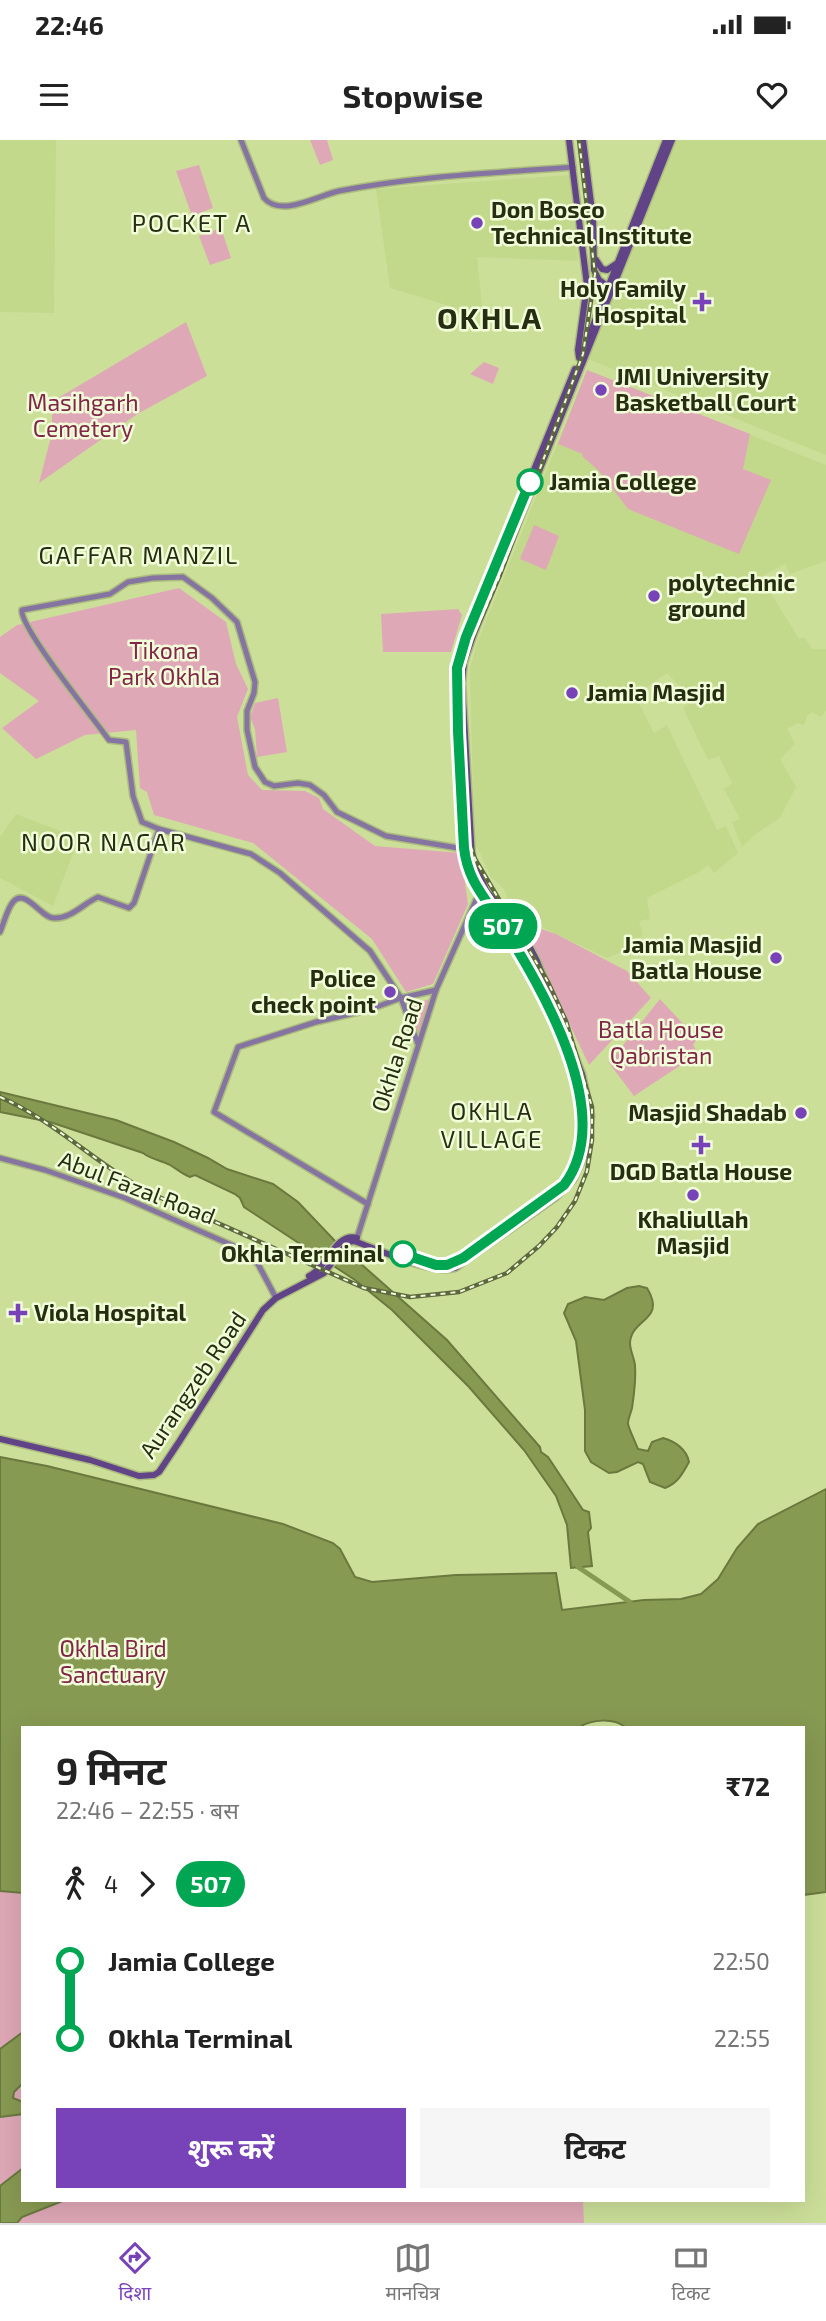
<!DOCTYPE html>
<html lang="hi">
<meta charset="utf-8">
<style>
body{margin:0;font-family:"Exo 2","Noto Sans Devanagari",sans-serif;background:#f6f6f6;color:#222;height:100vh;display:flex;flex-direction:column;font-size:26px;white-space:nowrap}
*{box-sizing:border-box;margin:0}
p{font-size:23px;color:#767676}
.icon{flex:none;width:38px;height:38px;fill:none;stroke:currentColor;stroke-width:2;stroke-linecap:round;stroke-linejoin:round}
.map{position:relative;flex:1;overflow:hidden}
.sheet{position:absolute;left:21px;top:1586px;width:784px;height:476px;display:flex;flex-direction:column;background:#fff;border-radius:0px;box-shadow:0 7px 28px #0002}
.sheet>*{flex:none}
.badge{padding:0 14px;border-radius:23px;font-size:24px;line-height:46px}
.map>.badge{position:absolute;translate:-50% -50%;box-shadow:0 0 0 4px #fff}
.legs{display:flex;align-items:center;gap:10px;height:77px;padding:0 35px;font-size:23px}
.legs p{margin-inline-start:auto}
.overview{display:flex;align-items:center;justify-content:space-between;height:119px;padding:0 35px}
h1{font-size:38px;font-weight:700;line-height:52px}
.primary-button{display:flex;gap:14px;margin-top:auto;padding:14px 35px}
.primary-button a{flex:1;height:80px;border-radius:0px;background:#7842b8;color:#fff;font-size:28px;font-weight:700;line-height:80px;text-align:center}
.primary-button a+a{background:#f6f6f6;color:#222}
ul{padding:0 35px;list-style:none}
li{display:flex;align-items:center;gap:24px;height:77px;font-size:26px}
li i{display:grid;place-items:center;width:10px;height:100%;margin:0 9px;background:currentColor}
li i::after{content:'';width:18px;height:18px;margin:-9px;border:5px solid;border-radius:50%;background:#fff}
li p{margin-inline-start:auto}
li:first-child i{background:linear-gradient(#0000 50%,currentColor 0)}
li:last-child i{background:linear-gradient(currentColor 50%,#0000 0)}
.status{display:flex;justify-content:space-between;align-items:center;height:49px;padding:0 35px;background:#fff;direction:ltr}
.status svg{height:19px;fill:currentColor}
header{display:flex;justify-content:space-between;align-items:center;height:91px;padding:0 35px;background:#fff;font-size:32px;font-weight:700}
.menu{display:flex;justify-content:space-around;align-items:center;height:98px;border-top:2px solid #e0e0e0;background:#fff;font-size:19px;color:#767676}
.menu a{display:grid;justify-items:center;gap:4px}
.menu .current{color:#7842b8}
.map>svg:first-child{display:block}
.built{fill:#c2d88a}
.green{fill:#dfa8b7}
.water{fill:#879a52;stroke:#6a793e;stroke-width:2}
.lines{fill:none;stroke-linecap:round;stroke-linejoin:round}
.canal{stroke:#879a52;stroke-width:5}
.tertiary-casing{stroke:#abbb7e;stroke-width:8}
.secondary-casing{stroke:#abbb7e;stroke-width:9}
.tertiary{stroke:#8574a2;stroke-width:5}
.secondary{stroke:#604487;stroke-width:6}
.rail-casing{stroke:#5d683e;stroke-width:4.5}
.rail{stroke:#f1fcd9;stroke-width:2;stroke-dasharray:5;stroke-linecap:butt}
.line-1-casing{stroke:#fff;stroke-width:16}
.line-1{stroke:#00a651;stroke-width:10}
.poi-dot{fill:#7842b8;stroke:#f1fcd9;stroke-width:2.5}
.stop-1-dot{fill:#fff;stroke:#00a651;stroke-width:3.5}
.labels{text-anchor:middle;stroke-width:5;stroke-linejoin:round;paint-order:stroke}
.poi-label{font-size:23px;font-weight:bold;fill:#262d11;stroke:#f1fcd9;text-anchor:start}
.park-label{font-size:23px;fill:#822649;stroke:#f1fcd9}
.stop-label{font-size:23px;font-weight:bold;fill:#262d11;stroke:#f1fcd9;text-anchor:start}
.street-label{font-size:23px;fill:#262d11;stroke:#f1fcd9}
.neighbourhood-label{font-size:24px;letter-spacing:2px;fill:#262d11;stroke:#f1fcd9}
.district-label{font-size:30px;font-weight:bold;letter-spacing:2px;fill:#262d11;stroke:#f1fcd9}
</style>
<div class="status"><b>22:46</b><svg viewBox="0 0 49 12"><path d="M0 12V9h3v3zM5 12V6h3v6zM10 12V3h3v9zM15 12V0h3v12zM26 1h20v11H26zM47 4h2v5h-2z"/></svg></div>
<header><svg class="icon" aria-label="menu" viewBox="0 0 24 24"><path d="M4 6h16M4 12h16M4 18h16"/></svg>Stopwise<svg class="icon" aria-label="heart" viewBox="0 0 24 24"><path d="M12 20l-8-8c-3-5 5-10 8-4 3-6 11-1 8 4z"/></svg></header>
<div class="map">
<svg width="826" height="2083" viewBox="0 0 826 2083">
<rect width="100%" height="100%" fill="#ccdf99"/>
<g class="built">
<path d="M0,0H56L54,173L0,172Z"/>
<path d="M677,0H826V315L588,219Z"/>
<path d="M569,35L578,121L477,117L483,176L390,148L376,49Z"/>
<path d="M587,230L826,325V421L790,434L785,424L761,437L799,499L804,497L812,509H826V570L821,577L812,572L807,576L804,585L798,583L787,589L795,604L780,619L796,647L780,678L757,693L742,707L732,682L740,679L724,649L732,643L719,616L708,620L683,568L693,560L667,533L635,555L654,593L667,585L717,690L726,686L738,713L714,733L708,725L699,732L647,758L650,779L639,781L643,794L636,802L639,805L607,818L514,774L504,749L491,737L474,700L470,528L476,506Z"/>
<path d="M16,674L79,698L53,766L0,738V697Z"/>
</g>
<g class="green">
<path d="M310,0H327L333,20L320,25Z"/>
<path d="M199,25L213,68L192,76L176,31Z"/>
<path d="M221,88L231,118L210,125L199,96Z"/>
<path d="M186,182L207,236L139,273L39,343L51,297L53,261Z"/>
<path d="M484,222L499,228L493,244L470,234Z"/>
<path d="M587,230L750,294L743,329L771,340L739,414L628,369L599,331L582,316L583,314L558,304Z"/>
<path d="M534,385L559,396L546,430L520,419Z"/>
<path d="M179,448L226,482L236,524L248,549L237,577L248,635L262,650L305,651L319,658L323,669L375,706L461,713L468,764L433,844L406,852L372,799L253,703L154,675L147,652L140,648L136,590L85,595L36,619L2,588L39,561L0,533V497L17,485Z"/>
<path d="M458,469L462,475L451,512H383L381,474Z"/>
<path d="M278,558L287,612L257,617L255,589L250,577L255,563Z"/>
<path d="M521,782L556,794L627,831L651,858L589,925Z"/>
<path d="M429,859L421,893L416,894L409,867Z"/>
<path d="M660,859L697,899L693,905L696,910L681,925L634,956L609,923Z"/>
<path d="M0,1460L23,1587V2060H583L584,2083H0Z"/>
</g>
<g class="water">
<path d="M0,952L116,980L174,1002L208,1018L227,1029L273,1044L298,1062L335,1101L447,1200L540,1307L541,1312L548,1317L583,1370L589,1372L591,1388L588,1392L592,1426L571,1428L567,1385L556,1356L524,1310L469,1247L392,1170L355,1140L244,1067L240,1058L235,1054L195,1035L190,1037C182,1034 177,1029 170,1025C161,1020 152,1020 143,1013L50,982L0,972Z"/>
<path d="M639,1146L647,1148C667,1181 631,1178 630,1203C630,1211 634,1217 635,1225C636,1237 634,1255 632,1268C631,1273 628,1278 628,1284C630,1292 635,1301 638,1309L648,1311L652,1302L663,1298C675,1301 687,1310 689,1322C683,1333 678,1343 665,1348L650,1342L643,1324L638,1322L617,1332L609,1333L591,1322L585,1311V1270L576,1201L564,1173L568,1164L585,1157L604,1160L627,1148Z"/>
<path d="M0,1317L47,1326L283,1384L333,1403L340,1409L355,1437L372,1442L456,1435L556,1433L562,1470L644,1460L681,1459L701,1454L718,1439L737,1408L758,1384L826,1349V1752L803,1755V1587H625C614,1578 592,1579 580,1587H23V1753L0,1751Z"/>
<path d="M23,1892V1943L14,1952L13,1958L23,1962V1974L0,1977V1909Z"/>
<path d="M23,2028V2060H65L22,2077L17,2083H0V2046Z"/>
</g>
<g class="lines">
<path class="canal" d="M578,1422V1427L630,1462L633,1468"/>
<g class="tertiary-casing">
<g id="tertiary">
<path d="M241,0L264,58C281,78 319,55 339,51C417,36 494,33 573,27"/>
<path d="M0,792C4,783 7,769 13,762C25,747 41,778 54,778C71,779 84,763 98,757L129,768L134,763L159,689"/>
<path d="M418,904L401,858L370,811L280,733L251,714L159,689L142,682L133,656L126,602L109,600C95,580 19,487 22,470L110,454L128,442L153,438L183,437L212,458L237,482L255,542L254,553L247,571V590L255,627L265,642L274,646L298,643L310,645L324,655L337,672L386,696L464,709"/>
<path d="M0,1018L45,1030L125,1058L236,1107L258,1124L276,1158"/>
<path d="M368,1064L214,972L238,907L316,882L368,870L401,858L436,850"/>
<path d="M357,1098L436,850L476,760L485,751"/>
</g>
</g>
<g class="secondary-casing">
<g id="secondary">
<path d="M569,0L587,145L578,210L579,218"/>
<path d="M583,0L593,79L594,130L599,140L610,148"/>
<path d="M596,120L602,129L607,130L616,124"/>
<path d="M581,216L666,0"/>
<path d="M532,1070C546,1060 562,1050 572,1035C613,971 536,838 501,782C488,762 474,745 465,723L458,591L457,528L466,497L575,229"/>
<path d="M436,1126C463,1126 488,1101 509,1086"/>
<path d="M309,1136C327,1128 335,1092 357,1098"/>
<path d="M0,1299L90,1320L139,1336L154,1335L159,1332L179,1302L263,1170L276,1158L324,1133L348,1102L354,1101C377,1109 433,1135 455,1128L556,1057L573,1040L585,1014L591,976L582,934L537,821L527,802L486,750L472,718L462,543L464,522L474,493L672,0"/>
</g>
</g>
<use href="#tertiary" class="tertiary"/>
<use href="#secondary" class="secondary"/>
<g class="rail-casing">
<path id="rail" d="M0,957C55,981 97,1025 150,1053L364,1148L410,1157L459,1152L507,1133L539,1106L557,1087L575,1061L587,1031L592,1000V967L566,881L548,842L475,719L464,686L458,638L456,582L460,539L470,504L500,435L583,214L595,134L579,0"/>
</g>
<use href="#rail" class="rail"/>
</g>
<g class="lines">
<g class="line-1-casing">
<path id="line-1" d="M403,1114L436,1125H447L463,1118L564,1045C618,974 541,848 502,784C485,757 468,742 464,708L458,591L457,528L466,497L530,342"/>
</g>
<use href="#line-1" class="line-1"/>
</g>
<g class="poi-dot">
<circle cx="477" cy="83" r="7"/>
<path d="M698.5 151.5h7v7h7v7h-7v7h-7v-7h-7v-7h7z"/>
<circle cx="601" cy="250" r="7"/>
<circle cx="654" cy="456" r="7"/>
<circle cx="572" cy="553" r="7"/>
<circle cx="776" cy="818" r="7"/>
<circle cx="390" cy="852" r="7"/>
<circle cx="801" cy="973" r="7"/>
<path d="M697.5 994.5h7v7h7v7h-7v7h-7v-7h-7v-7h7z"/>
<circle cx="693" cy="1055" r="7"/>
<path d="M14.5 1162.5h7v7h7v7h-7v7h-7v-7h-7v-7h7z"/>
</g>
<g class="stop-1-dot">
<circle cx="530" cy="342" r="12"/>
<circle cx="403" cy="1114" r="12"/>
</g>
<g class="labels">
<g class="poi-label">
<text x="491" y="78">Don Bosco<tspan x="491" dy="26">Technical Institute</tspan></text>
<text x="686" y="157" text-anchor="end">Holy Family<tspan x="686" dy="26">Hospital</tspan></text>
<text x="615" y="245">JMI University<tspan x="615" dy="26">Basketball Court</tspan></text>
<text x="668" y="451">polytechnic<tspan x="668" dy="26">ground</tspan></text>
<text x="586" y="561">Jamia Masjid</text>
<text x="762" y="813" text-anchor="end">Jamia Masjid<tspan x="762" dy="26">Batla House</tspan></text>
<text x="376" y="847" text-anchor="end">Police<tspan x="376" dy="26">check point</tspan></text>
<text x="787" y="981" text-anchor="end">Masjid Shadab</text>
<text x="701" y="1040" text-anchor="middle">DGD Batla House</text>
<text x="693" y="1088" text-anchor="middle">Khaliullah<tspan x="693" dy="26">Masjid</tspan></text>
<text x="34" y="1181">Viola Hospital</text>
</g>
<g class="park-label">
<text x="83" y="271">Masihgarh<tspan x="83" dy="26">Cemetery</tspan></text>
<text x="164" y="519">Tikona<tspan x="164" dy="26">Park Okhla</tspan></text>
<text x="661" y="898">Batla House<tspan x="661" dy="26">Qabristan</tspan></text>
<text x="113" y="1517">Okhla Bird<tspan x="113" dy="26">Sanctuary</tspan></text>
</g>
<g class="stop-label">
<text x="549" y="350">Jamia College</text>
<text x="384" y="1122" text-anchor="end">Okhla Terminal</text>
</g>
<g class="street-label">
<text transform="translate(397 915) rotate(-72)" y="8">Okhla Road</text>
<text transform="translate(137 1048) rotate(21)" y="8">Abul Fazal Road</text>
<text transform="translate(193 1245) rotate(-56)" y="8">Aurangzeb Road</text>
</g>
<g class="neighbourhood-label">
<text x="192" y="92">POCKET A</text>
<text x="139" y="424">GAFFAR MANZIL</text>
<text x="104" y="711">NOOR NAGAR</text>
<text x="492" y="980">OKHLA<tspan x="492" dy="28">VILLAGE</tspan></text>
</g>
<g class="district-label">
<text x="490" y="189">OKHLA</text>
</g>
</g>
</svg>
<b class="badge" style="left:503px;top:786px;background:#00a651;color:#fff">507</b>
<section class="sheet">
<div class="overview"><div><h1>9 मिनट</h1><p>22:46 – 22:55 · बस</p></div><b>₹72</b></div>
<div class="legs"><svg class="icon" aria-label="walk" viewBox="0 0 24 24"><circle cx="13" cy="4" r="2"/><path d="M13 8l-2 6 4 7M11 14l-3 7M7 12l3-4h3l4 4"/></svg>4<svg class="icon" aria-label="forward" viewBox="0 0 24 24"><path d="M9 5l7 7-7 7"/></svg><b class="badge" style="background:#00a651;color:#fff">507</b></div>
<ul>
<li><i style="color:#00a651"></i><b>Jamia College</b><p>22:50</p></li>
<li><i style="color:#00a651"></i><b>Okhla Terminal</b><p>22:55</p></li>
</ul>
<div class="primary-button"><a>शुरू करें</a><a>टिकट</a></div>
</section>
</div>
<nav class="menu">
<a class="current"><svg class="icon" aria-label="directions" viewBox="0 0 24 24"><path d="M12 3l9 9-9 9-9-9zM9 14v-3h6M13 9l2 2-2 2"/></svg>दिशा</a>
<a><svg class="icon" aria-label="map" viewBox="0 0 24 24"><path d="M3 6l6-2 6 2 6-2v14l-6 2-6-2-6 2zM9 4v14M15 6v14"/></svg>मानचित्र</a>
<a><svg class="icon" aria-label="tickets" viewBox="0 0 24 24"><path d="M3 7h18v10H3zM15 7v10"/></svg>टिकट</a>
</nav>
